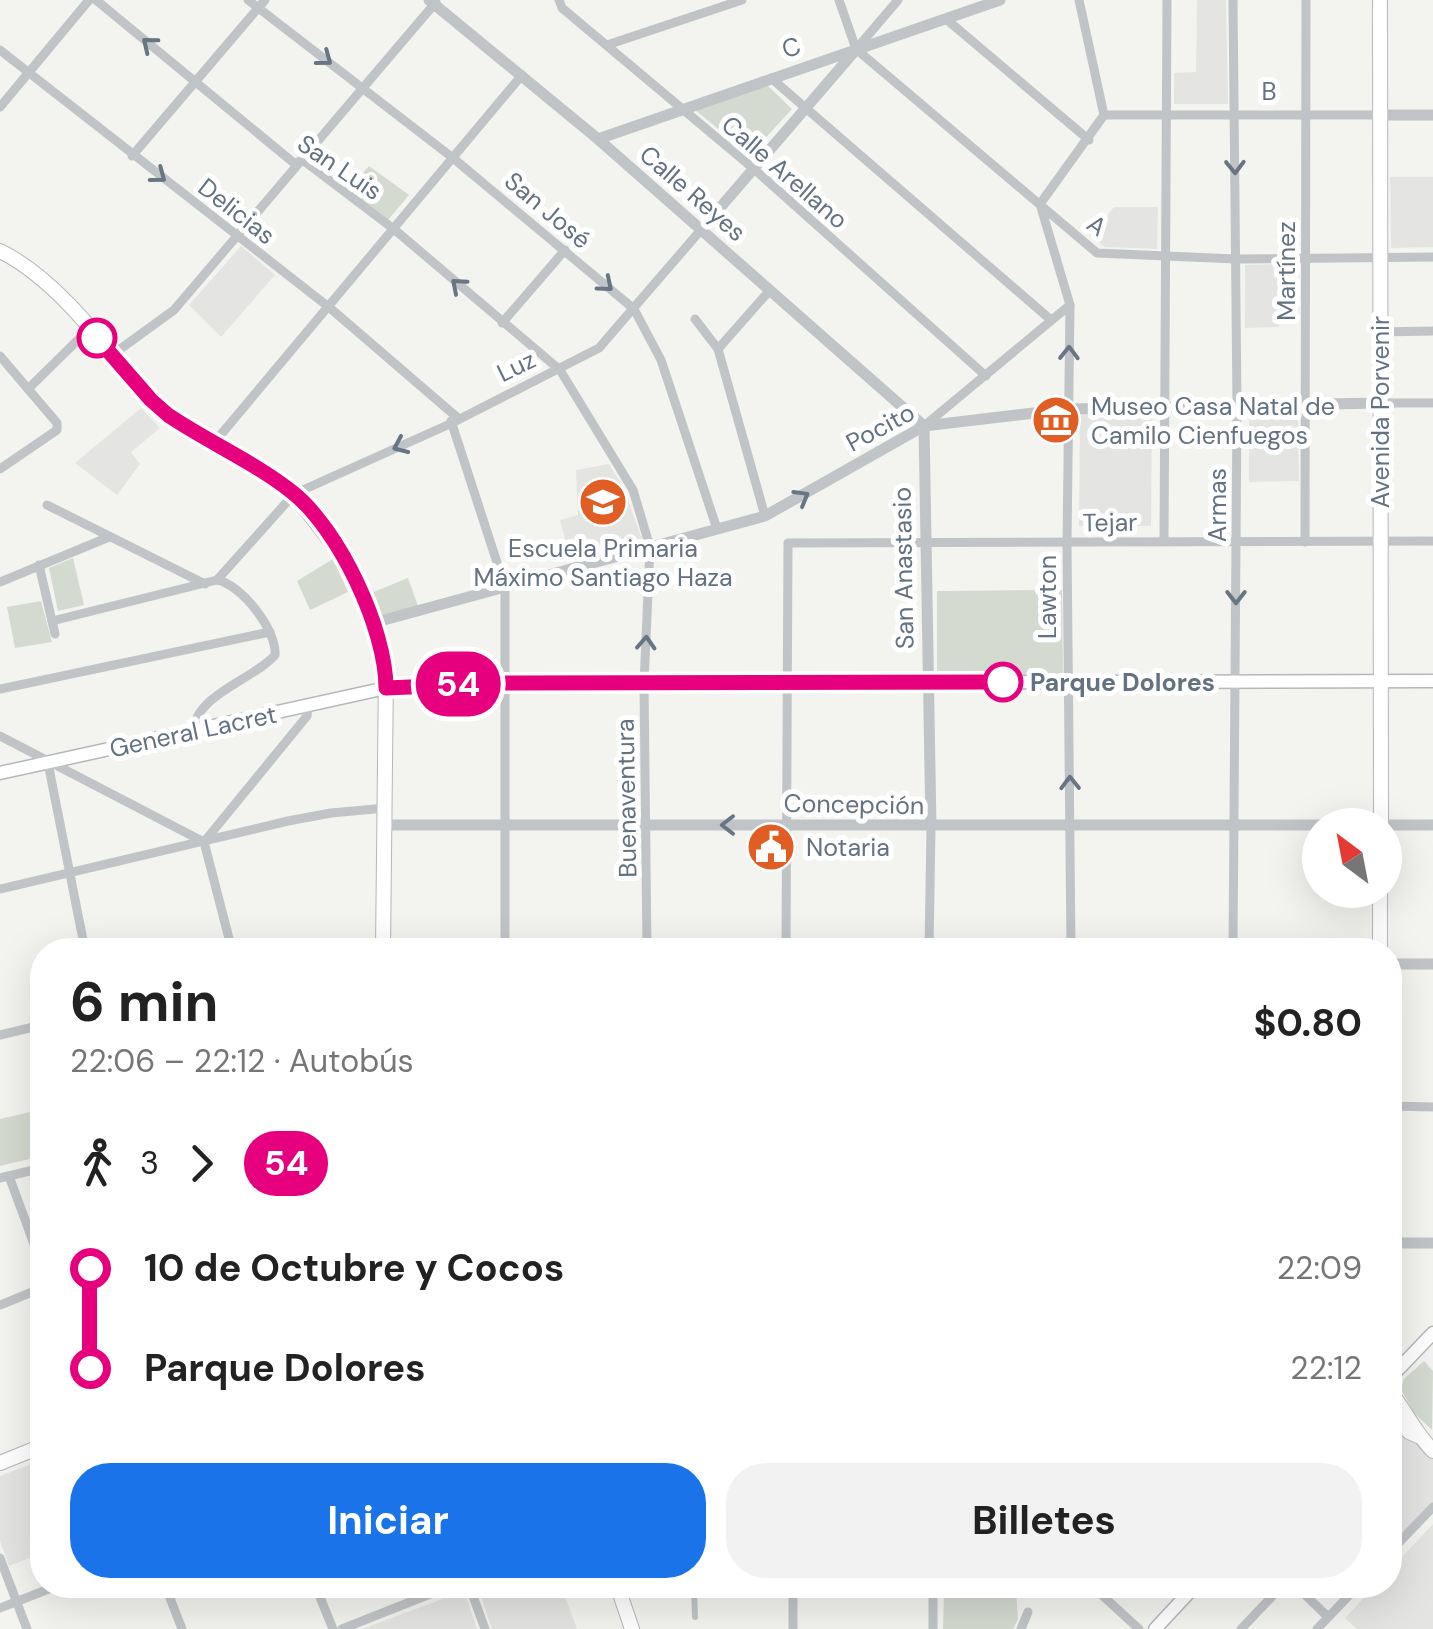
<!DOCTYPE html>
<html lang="es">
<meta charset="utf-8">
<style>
body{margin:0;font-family:"DM Sans",sans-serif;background:#f2f2f2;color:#222;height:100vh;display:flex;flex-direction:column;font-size:38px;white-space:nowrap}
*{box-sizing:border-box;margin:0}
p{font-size:32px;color:#767676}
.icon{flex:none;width:55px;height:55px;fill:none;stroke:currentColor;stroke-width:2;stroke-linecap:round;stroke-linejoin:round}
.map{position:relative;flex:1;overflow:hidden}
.panel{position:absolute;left:30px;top:938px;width:1372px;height:660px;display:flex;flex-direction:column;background:#fff;border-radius:40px;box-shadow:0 10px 40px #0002}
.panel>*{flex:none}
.badge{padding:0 20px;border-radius:32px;font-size:35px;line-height:65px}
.needle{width:65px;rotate:328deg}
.controls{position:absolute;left:1302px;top:808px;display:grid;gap:20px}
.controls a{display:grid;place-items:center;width:100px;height:100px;border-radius:50%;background:#fff;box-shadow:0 10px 40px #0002;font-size:50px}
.map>.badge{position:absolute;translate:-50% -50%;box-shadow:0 0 0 5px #fff}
.legs{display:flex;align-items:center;gap:15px;height:110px;padding:0 40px;font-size:32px}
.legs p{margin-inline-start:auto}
.head{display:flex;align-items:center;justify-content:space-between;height:170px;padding:0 40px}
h1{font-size:55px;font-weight:700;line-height:75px}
.button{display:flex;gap:20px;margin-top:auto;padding:20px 40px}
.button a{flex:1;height:115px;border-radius:40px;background:#1a73e8;color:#fff;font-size:40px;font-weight:700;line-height:115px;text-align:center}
.button a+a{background:#f2f2f2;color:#222}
ul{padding:0 40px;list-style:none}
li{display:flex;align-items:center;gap:35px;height:100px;font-size:38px}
li i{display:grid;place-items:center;width:15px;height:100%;margin:0 12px;background:currentColor}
li i::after{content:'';width:25px;height:25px;margin:-12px;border:8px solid;border-radius:50%;background:#fff}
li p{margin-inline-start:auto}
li:first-child i{background:linear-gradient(#0000 50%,currentColor 0)}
li:last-child i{background:linear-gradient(currentColor 50%,#0000 0)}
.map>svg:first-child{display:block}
.built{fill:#e4e5e3}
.green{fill:#d4dad0}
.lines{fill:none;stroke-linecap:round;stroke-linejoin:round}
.secondary-casing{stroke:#b3b7bc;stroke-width:15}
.primary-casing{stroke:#b4b7bb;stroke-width:16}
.pedestrian{stroke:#c1c4c7;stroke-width:6}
.minor{stroke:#c1c4c7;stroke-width:9}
.tertiary{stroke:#c1c4c7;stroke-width:11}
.secondary{stroke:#fff;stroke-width:12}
.primary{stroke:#fff;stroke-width:14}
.oneway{stroke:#687584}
.line-1-casing{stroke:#fff;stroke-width:22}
.line-1{stroke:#e6007e;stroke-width:15}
.stop-1-dot{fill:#fff;stroke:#e6007e;stroke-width:5}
.labels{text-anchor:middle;stroke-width:10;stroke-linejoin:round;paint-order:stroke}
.street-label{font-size:25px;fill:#637180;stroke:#fff}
.poi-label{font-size:25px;fill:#637180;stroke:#fff;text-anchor:start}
.stop-label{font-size:25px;font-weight:bold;fill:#637180;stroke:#fff;text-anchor:start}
</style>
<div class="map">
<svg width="1433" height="1629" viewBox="0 0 1433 1629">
<rect width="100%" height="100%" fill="#f3f4ef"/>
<g class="built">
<path d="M1197,0H1226L1228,104H1174V73L1196,72Z"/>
<path d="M1390,177H1433V247L1391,248Z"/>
<path d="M1114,207H1158L1157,249L1105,247L1090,236Z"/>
<path d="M241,246L275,275L221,337L189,305Z"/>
<path d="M1277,264L1279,327L1245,328V265Z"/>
<path d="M141,408L160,428L131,452L140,464L117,495L75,463Z"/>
<path d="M1152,412L1151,526H1079L1080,413Z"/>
<path d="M1298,413L1299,481L1249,482V414Z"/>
<path d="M609,464L624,489L643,542L571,561L560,520L578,515L576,470Z"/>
<path d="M1390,1410L1433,1454V1507L1390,1552Z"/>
<path d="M42,1460V1553L9,1566L0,1541V1476Z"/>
<path d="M1433,1524V1629H1357L1345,1618L1376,1585H1390V1570Z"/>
<path d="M477,1585H561L577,1629H492Z"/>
<path d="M464,1591L477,1629H362Z"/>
</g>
<g class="green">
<path d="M768,86L792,109L750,155L694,109Z"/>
<path d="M369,166L409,195L388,220L349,189Z"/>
<path d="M73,558L84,605L58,611L49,568Z"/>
<path d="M333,559L348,592L310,610L297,581Z"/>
<path d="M408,578L418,606L379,617L371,593Z"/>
<path d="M1062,590L1063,676H937V591Z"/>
<path d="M41,601L52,642L15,648L7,607Z"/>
<path d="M39,1110L42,1156L0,1166V1119Z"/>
<path d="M1424,1361L1433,1371L1432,1430L1414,1413L1401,1389L1404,1379Z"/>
<path d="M1016,1590L1018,1619L1013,1629H943L944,1592Z"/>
</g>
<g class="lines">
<g class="secondary-casing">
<g id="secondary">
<path d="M0,773L386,688L428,684L1433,681"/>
<path d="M1390,1378L1433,1333"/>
<path d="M1155,1629L1196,1585"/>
</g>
</g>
<g class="primary-casing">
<g id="primary">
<path d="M1380,0L1381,825"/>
<path d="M0,251C59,280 109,351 151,401L168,415L294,494L342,556L373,623L386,671L383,950"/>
<path d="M1380,950V890"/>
<path d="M1390,1391C1405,1411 1416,1434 1433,1451"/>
<path d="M1390,1410L1409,1432L1418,1436"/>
<path d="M0,1463L42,1446"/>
<path d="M617,1585L632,1629"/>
</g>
</g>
<path class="pedestrian" d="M694,1585L695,1617"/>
<g class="minor">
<path d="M96,0L294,163L304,161L395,230L560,370L633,490L650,547L644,684L647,950"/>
<path d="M248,0L453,158L634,309L661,360L717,529"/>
<path d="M559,0L562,8L754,169L986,376"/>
<path d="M839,0L856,49L1097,253L1236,259L1433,257"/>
<path d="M946,19L1089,140"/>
<path d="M607,45L742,0"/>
<path d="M858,47L898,0"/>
<path d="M0,50L330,308L459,419"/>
<path d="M771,78L1051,320"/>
<path d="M0,107L89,0"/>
<path d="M1104,115H1381"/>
<path d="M132,156L265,0"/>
<path d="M695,319L718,349L765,516"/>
<path d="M502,323L565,250"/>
<path d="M1380,332L1433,331"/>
<path d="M718,349L770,290"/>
<path d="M112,355L174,310L436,2"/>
<path d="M0,356L57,423V430L0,469"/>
<path d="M28,389L89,329"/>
<path d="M1380,403H1433"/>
<path d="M451,421L505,587V950"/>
<path d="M924,426L1070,305"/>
<path d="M213,444L522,75"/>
<path d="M47,505L205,584"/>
<path d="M1164,541L1167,0"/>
<path d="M1305,542L1306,0"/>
<path d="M39,565L55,634"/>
<path d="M0,582L109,537"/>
<path d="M52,621L217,580L294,494L452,423L599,348L700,231"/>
<path d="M0,689L270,632"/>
<path d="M194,730C195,695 256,678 275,655C277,630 241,584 217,580"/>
<path d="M0,736L202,841"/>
<path d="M48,763L85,950"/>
<path d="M204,842L307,716L308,705"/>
<path d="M204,842L232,950"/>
<path d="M0,889L288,821L331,813L386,808"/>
<path d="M786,950L788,543L1433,541"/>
<path d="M929,950L931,827"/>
<path d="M1071,950L1067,543L1070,305L1040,204L1104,115L1079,0"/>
<path d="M1233,950L1237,406L1233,0"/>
<path d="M0,1035L42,1025"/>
<path d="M1390,1106L1433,1107"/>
<path d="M9,1176L42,1266"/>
<path d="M0,1178L42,1168"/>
<path d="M0,1305L42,1288"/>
<path d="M1390,1552L1433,1507"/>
<path d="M0,1558L27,1629"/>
<path d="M165,1585L182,1629"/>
<path d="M315,1585L333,1629"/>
<path d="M469,1585L485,1629"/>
<path d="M933,1585V1629"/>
<path d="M1091,1585L1139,1629"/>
<path d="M1295,1585L1328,1617"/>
<path d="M0,1608L59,1585"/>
<path d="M342,1629L453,1585"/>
<path d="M793,1629V1585"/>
<path d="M1021,1629L1028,1612"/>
<path d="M1241,1629L1283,1585"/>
<path d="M1317,1629L1359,1585"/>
</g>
<g class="tertiary">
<path d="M429,0L598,139L924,426"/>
<path d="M1381,115H1433"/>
<path d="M598,139L1000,0"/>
<path d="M700,231L854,52"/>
<path d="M924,426L931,827"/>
<path d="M373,623L765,516L924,426L1068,409L1380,403"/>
<path d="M386,825H1320"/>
<path d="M1343,825H1433"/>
<path d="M1390,964H1433"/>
<path d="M1390,1243H1433"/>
</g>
<use href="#secondary" class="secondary"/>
<use href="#primary" class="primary"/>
</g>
<defs><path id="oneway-chevron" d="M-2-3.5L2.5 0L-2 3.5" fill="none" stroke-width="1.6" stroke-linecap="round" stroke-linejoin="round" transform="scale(2.5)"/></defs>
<g class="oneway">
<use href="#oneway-chevron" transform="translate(149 44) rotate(-141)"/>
<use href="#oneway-chevron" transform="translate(325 59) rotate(37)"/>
<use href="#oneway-chevron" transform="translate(1235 167) rotate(89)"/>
<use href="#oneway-chevron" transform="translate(159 176) rotate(37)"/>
<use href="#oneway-chevron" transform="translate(458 285) rotate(-139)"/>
<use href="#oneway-chevron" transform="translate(606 285) rotate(40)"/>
<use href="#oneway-chevron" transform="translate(1069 353) rotate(-89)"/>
<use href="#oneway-chevron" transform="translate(400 446) rotate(156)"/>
<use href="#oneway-chevron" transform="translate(802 497) rotate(-30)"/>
<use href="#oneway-chevron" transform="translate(1236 597) rotate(90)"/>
<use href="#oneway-chevron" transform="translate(646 643) rotate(-87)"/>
<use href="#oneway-chevron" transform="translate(1070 783) rotate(-91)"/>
<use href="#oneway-chevron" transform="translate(728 825) rotate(180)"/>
</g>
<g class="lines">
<g class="line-1-casing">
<path id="line-1" d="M97,338L151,400L168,415C208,442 254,462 292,492C339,529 386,629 386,688L504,683L1003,682"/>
</g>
<use href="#line-1" class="line-1"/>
</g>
<defs>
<g id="museum-disc" transform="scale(2.5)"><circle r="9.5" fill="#e05e23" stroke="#fff"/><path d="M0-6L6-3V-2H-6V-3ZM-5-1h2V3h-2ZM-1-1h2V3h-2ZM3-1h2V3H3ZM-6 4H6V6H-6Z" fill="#fff"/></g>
<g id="school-disc" transform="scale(2.5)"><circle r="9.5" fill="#e05e23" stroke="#fff"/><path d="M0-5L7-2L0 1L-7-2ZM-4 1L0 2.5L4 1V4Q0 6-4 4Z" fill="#fff"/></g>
<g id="civic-disc" transform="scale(2.5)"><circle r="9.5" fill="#e05e23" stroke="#fff"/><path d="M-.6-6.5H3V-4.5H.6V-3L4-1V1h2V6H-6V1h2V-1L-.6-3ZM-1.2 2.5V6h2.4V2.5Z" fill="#fff"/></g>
</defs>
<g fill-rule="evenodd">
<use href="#museum-disc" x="1056" y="420"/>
<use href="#school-disc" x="603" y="502"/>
<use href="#civic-disc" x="771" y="847"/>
</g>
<g class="stop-1-dot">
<circle cx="97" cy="338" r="18"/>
<circle cx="1003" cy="682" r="18"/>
</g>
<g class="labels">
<g class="street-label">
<text transform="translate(791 47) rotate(-19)" y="9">C</text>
<text x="1269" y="100">B</text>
<text transform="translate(340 167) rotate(34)" y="9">San Luis</text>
<text transform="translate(785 172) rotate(41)" y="9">Calle Arellano</text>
<text transform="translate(693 193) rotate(41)" y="9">Calle Reyes</text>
<text transform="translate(548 210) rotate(40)" y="9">San José</text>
<text transform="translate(237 211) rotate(38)" y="9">Delicias</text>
<text transform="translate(1097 225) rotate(36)" y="9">A</text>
<text transform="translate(1286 271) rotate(-90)" y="9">Martínez</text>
<text transform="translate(516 366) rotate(-26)" y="9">Luz</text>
<text transform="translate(1380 412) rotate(-90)" y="9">Avenida Porvenir</text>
<text transform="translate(880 427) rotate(-28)" y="9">Pocito</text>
<text transform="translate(1217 505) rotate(-90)" y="9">Armas</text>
<text transform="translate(1110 522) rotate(-1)" y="9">Tejar</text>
<text transform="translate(903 568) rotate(-91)" y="9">San Anastasio</text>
<text transform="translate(1047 597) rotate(-90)" y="9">Lawton</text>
<text transform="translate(193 731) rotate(-12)" y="9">General Lacret</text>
<text transform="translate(626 798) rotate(-91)" y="9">Buenaventura</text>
<text transform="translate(854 804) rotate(1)" y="9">Concepción</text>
</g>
<g class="poi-label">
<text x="1091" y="415">Museo Casa Natal de<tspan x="1091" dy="29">Camilo Cienfuegos</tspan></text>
<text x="603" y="557" text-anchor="middle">Escuela Primaria<tspan x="603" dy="29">Máximo Santiago Haza</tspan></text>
<text x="806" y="856">Notaria</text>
</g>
<g class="stop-label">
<text x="1030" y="691">Parque Dolores</text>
</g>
</g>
</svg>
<div class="controls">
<a><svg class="needle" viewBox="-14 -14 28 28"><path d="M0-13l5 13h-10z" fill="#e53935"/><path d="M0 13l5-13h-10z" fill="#767676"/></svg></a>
</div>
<b class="badge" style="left:458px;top:684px;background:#e6007e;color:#fff">54</b>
<section class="panel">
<div class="head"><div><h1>6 min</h1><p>22:06 – 22:12 · Autobús</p></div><b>$0.80</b></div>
<div class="legs"><svg class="icon" aria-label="walk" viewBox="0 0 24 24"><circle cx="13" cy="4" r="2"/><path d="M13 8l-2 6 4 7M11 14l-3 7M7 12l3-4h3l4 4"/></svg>3<svg class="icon" aria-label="forward" viewBox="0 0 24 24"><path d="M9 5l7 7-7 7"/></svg><b class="badge" style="background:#e6007e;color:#fff">54</b></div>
<ul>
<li><i style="color:#e6007e"></i><b>10 de Octubre y Cocos</b><p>22:09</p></li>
<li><i style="color:#e6007e"></i><b>Parque Dolores</b><p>22:12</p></li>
</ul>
<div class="button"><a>Iniciar</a><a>Billetes</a></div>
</section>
</div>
